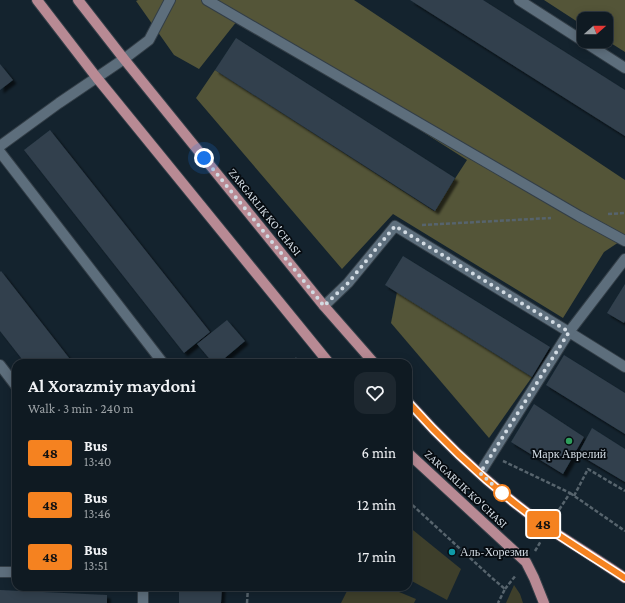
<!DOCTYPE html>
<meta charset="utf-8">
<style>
body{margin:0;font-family:"Crimson Pro",serif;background:#1d272f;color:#f1f3f6;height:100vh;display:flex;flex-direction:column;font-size:15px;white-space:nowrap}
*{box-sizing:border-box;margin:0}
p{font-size:13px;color:#9ba1a5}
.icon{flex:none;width:22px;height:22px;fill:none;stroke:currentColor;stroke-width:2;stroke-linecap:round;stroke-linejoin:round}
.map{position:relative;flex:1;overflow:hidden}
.side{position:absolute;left:12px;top:359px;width:400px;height:232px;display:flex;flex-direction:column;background:#0f1a22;border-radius:12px;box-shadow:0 2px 10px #0003,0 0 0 1px #2f3840}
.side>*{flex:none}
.badge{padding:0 8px;border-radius:3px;font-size:14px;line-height:26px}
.needle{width:26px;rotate:69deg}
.controls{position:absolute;left:577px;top:12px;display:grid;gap:8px}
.controls a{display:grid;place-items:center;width:36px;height:36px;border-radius:8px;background:#0f1a22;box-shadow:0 2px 10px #0003,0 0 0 1px #2f3840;font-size:20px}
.you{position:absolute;width:20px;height:20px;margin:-10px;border:3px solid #fff;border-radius:50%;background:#1a73e8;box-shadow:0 0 0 6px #1a73e833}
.map>.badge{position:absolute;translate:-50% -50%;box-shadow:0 0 0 2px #fff}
.round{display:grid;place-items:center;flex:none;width:42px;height:42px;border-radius:12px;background:#1d272f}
.overview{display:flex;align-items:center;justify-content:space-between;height:68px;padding:0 16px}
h1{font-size:19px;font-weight:600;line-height:30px}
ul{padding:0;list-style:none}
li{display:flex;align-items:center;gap:12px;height:52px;padding:0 16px}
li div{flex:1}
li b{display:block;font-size:15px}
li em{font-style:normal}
li .badge{min-width:44px;font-weight:700;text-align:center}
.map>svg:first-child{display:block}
.green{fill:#3e3f2b}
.forest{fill:#545538}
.building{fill:#31404d;filter:url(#shadow)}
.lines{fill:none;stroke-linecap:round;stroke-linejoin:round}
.minor-casing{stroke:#333e47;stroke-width:12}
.major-casing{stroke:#333e47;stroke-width:12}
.path{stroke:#57646d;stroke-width:2.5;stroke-dasharray:4 2;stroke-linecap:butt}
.minor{stroke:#5d6e7c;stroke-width:10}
.major{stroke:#b88a94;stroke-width:10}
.line-casing{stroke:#fff;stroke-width:9}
.line{stroke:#f58220;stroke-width:6}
.walk{stroke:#d2dbe3;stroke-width:4;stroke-dasharray:0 7.2}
.leisure-dot{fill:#2e9e5b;stroke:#060b10;stroke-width:1.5}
.stop-dot{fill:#fff;stroke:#f58220;stroke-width:2}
.culture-dot{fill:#0f9aa8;stroke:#060b10;stroke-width:1.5}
.labels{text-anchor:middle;stroke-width:3.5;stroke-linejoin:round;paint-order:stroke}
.street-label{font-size:12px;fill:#d2dbe3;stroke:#060b10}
.poi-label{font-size:12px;fill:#d2dbe3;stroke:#060b10}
</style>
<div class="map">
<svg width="625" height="603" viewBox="0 0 625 603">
<defs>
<filter id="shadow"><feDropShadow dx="3.5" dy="3.5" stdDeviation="1" flood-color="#0009"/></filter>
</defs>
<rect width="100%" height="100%" fill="#14232e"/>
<g class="green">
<path d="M408,526L461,569L447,600L408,579Z"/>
<path d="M514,585L520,594L523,603H506Z"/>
<path d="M349,587H387L416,599L414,603H341Z"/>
</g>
<g class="forest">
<path d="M138,0H354L625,180V238L604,252L563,318L393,214L342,269L196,98L215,70L434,211L467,160L241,16L199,69L174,55L136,1Z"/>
<path d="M544,0H625V52L606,40V19H584V26Z"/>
<path d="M397,292L532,377L489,438L391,323Z"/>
</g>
<g class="building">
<path d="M410,0H483L625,90V136Z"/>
<path d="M236,38L455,178L435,211L215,70Z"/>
<path d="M0,64L13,80L0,90Z"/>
<path d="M50,130L210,332L184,353L24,150Z"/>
<path d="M403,256L550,347L532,377L385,285Z"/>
<path d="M1,271L73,363H25L0,331V272Z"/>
<path d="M625,284V321L624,323L607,313Z"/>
<path d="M227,320L245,341L219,363H213L197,344Z"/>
<path d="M564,355L625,393V434L546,385Z"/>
<path d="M296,357L301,363H289Z"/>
<path d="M534,404L584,437L563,474L511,442Z"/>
<path d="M592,428L625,449V482L578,454Z"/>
<path d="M179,587H222L221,603H179Z"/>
<path d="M0,590L107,595V603H0Z"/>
</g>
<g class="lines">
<g class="minor-casing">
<g id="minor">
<path d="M207,0L579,216L625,241"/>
<path d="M519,0L625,68"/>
<path d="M0,146L59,103L124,59L149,40L170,0"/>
<path d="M0,152L163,363"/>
<path d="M324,306L348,283L395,226L569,332L625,367"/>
<path d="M0,365L16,386"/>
<path d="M480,473L569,332L625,259"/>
<path d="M0,572H16"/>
<path d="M143,603V587"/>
</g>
</g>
<g class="major-casing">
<g id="major">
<path d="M37,0L97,78L329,363"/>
<path d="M78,0L124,59L324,306L374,363"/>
<path d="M408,402C450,449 497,492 548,528C574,545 600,561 625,578"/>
<path d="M408,453L526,562L534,578L544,603"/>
</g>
</g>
<g class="path">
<path d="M608,214L625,213"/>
<path d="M422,225L551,218"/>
<path d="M503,461L570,493L555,516"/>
<path d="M570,493L625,531"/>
<path d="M574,496L588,469L625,491"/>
<path d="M408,501L492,578L505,589L498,603"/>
<path d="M535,551L541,541"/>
<path d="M505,589L516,575"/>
<path d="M247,603L248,587"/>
</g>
<use href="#minor" class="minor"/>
<use href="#major" class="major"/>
</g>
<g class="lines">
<g class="line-casing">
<path id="line" d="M408,402C449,448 498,493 548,528C573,545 599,561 625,578"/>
</g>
<use href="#line" class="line"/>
<path class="walk" d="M204,158L324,306L348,283L395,226L569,332L480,473L502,493"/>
</g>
<circle class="leisure-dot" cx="569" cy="441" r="4"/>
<circle class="stop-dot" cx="502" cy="493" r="8"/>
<circle class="culture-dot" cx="452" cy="552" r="4"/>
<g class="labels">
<g class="street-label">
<text transform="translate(265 212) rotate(51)" y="4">ZARGARLIK KO'CHASI</text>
<text transform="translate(466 489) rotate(43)" y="4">ZARGARLIK KO'CHASI</text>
</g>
<g class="poi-label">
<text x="569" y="458">Марк Аврелий</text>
<text x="460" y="556" text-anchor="start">Аль-Хорезми</text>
</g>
</g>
</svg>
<div class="controls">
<a><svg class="needle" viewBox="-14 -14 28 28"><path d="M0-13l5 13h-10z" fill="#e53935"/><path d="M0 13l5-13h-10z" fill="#9ba1a5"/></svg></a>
</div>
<div class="you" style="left:204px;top:158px"></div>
<b class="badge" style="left:543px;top:524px;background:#f58220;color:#111">48</b>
<section class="side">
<div class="overview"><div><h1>Al Xorazmiy maydoni</h1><p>Walk · 3 min · 240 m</p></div><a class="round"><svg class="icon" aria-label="heart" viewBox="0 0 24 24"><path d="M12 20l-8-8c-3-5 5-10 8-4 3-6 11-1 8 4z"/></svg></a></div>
<ul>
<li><span class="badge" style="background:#f58220;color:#111">48</span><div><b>Bus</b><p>13:40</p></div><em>6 min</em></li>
<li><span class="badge" style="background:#f58220;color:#111">48</span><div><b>Bus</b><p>13:46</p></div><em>12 min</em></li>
<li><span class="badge" style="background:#f58220;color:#111">48</span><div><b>Bus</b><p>13:51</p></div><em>17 min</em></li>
</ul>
</section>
</div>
